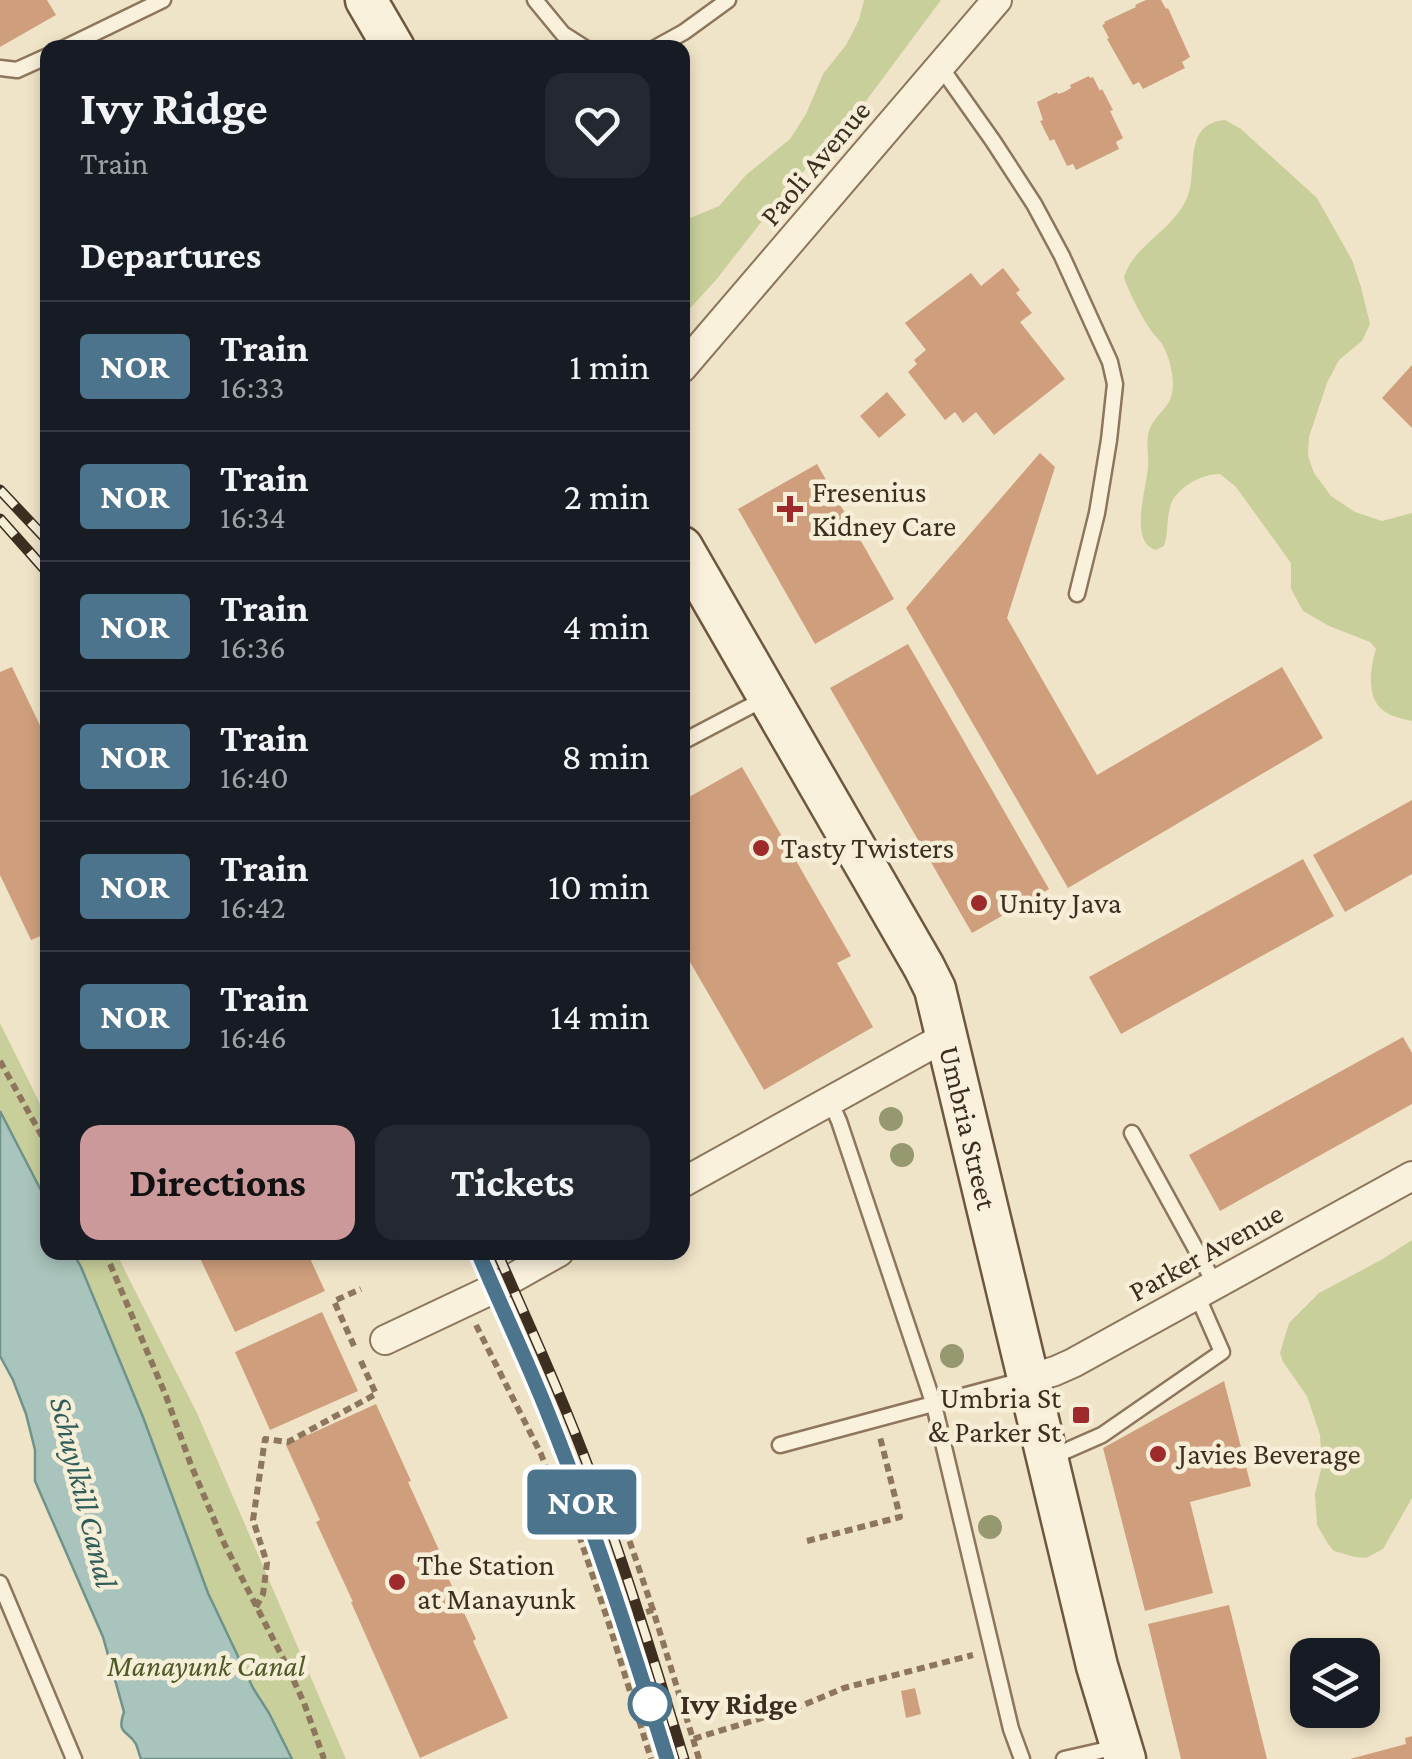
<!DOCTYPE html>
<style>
body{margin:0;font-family:"Crimson Pro",serif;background:#242831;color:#f1f3f6;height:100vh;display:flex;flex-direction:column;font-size:38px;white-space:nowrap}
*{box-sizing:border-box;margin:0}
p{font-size:32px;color:#9ea1a6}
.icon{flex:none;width:55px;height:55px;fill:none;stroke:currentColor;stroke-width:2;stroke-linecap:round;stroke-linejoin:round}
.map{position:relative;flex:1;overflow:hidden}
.side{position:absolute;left:40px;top:40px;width:650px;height:1220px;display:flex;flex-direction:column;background:#171b24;border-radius:20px;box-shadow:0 5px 15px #0003}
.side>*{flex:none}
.badge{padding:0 20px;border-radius:8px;font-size:35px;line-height:65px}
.tools{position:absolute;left:1290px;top:1638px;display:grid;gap:20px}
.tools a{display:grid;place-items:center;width:90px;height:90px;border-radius:20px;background:#171b24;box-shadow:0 5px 15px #0003;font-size:50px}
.map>.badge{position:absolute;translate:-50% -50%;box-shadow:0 0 0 5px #fff}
h2{padding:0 40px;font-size:38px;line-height:90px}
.round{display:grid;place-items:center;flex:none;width:105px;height:105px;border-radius:20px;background:#242831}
.headline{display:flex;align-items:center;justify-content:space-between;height:170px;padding:0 40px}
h1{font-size:48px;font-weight:700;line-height:75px}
.cta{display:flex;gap:20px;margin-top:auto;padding:20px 40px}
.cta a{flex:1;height:115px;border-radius:20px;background:#cc999b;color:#111;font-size:40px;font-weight:700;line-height:115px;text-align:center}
.cta a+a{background:#242831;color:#f1f3f6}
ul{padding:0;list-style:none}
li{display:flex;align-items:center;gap:30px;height:130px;padding:0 40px;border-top:2px solid #363941}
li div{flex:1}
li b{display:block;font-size:38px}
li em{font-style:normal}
li .badge{min-width:110px;font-weight:700;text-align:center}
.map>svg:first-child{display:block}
.green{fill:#c9cf9b}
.water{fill:#a9c4bc;stroke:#6f938a;stroke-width:2.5}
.building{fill:#cf9f7d}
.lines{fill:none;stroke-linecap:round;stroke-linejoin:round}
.lane-casing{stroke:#8d765c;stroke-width:19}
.street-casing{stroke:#8d765c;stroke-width:32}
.secondary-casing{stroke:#6f573f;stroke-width:45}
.path{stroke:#8d765c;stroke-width:6;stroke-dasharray:8 5;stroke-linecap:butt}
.lane{stroke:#faf1dc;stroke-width:14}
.street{stroke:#faf1dc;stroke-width:28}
.secondary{stroke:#faf1dc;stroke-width:40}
.rail-casing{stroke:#3d2e20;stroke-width:11}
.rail{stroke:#f7eed8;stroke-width:8;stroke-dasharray:22;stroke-linecap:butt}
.tree{fill:#96986f}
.line-casing{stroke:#fff;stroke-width:22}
.line{stroke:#4c748c;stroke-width:15}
.poi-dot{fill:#9e2a2b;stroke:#f7eed8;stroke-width:4}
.stop-dot{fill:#fff;stroke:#4c748c;stroke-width:5}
.labels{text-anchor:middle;stroke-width:9;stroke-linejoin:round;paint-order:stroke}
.street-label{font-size:30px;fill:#3d2e20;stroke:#f7eed8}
.poi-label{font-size:30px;fill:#3d2e20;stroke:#f7eed8;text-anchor:start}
.park-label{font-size:30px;font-style:italic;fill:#4d5a26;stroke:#f7eed8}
.stop-label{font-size:30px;font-weight:bold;fill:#3d2e20;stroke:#f7eed8;text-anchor:start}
.water-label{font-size:32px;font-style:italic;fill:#2f5d5a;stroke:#f7eed8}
</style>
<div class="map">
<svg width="1412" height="1759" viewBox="0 0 1412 1759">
<rect width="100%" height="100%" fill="#f0e4c8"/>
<g class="green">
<path d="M864,0H941L857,113L783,194L716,280L683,316V221L719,206L746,175L790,139L806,114L823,74L846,45L859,20Z"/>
<path d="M1225,120L1241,129L1317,198L1352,260L1361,287L1370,324L1362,341L1339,360L1327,383L1309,437L1308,456L1314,473L1331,496L1355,512L1382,521L1412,513V721C1404,719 1394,717 1387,713C1365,701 1370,669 1376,649L1370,642L1329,626L1303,611L1291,589V563L1236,487L1220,474C1201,474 1178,487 1171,504C1166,518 1169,532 1164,546L1156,550C1128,542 1147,488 1148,466C1149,454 1145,440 1150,428C1155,416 1168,408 1171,397C1176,382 1170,357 1162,344C1158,338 1152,333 1148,326C1139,312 1130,294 1124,278C1132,246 1172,232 1187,198C1199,171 1181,124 1225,120Z"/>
<path d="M0,1023L47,1118L48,1252L116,1253L197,1413L346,1759H141C139,1754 138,1749 136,1744C128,1730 116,1735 124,1712L103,1637L35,1481V1450L26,1414L13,1380L0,1356Z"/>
<path d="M1412,1240V1498L1383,1549L1366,1558L1355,1557L1334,1551L1328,1544L1317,1525L1315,1494L1322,1465L1320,1435L1307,1396L1283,1362L1280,1353L1289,1323L1319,1293L1381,1260Z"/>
</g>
<path class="water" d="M0,1111L47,1202L48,1252L73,1253L81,1267L143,1417L208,1593L253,1688L269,1713L292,1759H141C139,1754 138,1749 136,1744C128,1730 116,1735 124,1712L103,1637L35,1481V1450L26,1414L13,1380L0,1356Z"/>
<g class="building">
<path d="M0,0H47L56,15L0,47Z"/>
<path d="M1146,0H1161L1166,9L1168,8L1190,57L1182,62L1185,68L1143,89L1139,82L1133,85L1107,39L1109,38L1102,25L1105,24L1104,22L1136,7L1135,5Z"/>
<path d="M1089,76L1090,78L1093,77L1100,91L1102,89L1113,110L1110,111L1123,138L1116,142L1119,149L1076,170L1073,164L1067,166L1054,139L1050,141L1040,121L1043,120L1037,102L1057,92L1058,94L1064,92L1071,88L1070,85Z"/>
<path d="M1003,268L1020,290L1016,293L1032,313L1020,322L1065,379L994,435L976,412L963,423L955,412L945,420L908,372L917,364L914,360L926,350L905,323L971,273L981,286Z"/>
<path d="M1412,365V428L1382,398Z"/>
<path d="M887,392L906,415L879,438L860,416Z"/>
<path d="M1040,453L1055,467L1007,618L1097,775L1282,667L1323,738L1068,888L906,608Z"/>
<path d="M817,464L894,599L815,644L738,509Z"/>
<path d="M908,644L1049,889L972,933L830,688Z"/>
<path d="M12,667L48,742V933L31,940L0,875V672Z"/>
<path d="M742,767L851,956L837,963L873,1027L764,1090L682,948V801Z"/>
<path d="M1412,800V874L1345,912L1313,855Z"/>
<path d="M1303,859L1334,916L1121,1034L1089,977Z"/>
<path d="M1403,1037L1412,1053V1104L1220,1211L1189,1155Z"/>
<path d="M197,1252H307L325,1291L235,1332Z"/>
<path d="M322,1312L358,1391L270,1430L235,1352Z"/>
<path d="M1224,1381L1251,1486L1190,1502L1213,1593L1145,1611L1103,1448Z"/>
<path d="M376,1404L411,1481L408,1482L444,1561L441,1562L476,1639L473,1641L508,1718L420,1758L351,1602H353L316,1522L320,1520L286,1445Z"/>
<path d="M1229,1605L1267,1759H1181L1148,1624Z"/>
<path d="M915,1688L921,1714L906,1718L901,1691Z"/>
<path d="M1412,1736V1759H1350L1406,1744L1405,1738Z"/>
</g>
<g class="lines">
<g class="lane-casing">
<g id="lane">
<path d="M535,0L563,34L585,48"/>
<path d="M64,48L163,0"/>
<path d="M655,48L684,32L728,0"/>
<path d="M940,66L993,141L1034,204L1062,256L1110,362L1115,384L1109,440L1097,513L1077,594"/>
<path d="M0,68L17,70L48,56"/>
<path d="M682,742L764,699"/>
<path d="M830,1101L839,1121L934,1405L1011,1729L1022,1759"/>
<path d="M1132,1133L1215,1284"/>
<path d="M780,1445L1026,1379"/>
<path d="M1052,1457L1102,1435L1222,1352L1197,1295"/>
<path d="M0,1583L74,1759"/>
<path d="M1064,1759L1117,1747"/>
</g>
</g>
<g class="street-casing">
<g id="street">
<path d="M682,368L997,0"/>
<path d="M682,1183L947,1036"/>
<path d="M385,1340L493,1289L559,1252"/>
<path d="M1029,1379L1055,1371L1073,1363L1412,1176"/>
</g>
</g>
<g class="secondary-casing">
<g id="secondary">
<path d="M366,0L394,48"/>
<path id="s1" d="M682,547L924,967L935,989L1097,1666L1125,1759"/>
</g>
</g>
<g class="path">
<path d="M0,1061L48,1147"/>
<path d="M105,1252L166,1396L191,1465L224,1543L289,1670L304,1703L324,1759"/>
<path d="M476,1325L541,1454L554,1488L579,1535L609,1624L651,1759"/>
<path d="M354,1346L334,1301L361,1289"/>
<path d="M617,1504L653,1610"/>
<path d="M807,1541L900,1517L880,1437"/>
<path d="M256,1607L263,1594L267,1563L253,1520L265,1439L288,1442L376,1394L359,1357"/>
<path d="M609,1624L653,1610L693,1739L801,1706L844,1688L973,1655"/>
<path d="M693,1739L699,1759"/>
</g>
<use href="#lane" class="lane"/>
<use href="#street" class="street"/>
<use href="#secondary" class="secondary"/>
<g class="rail-casing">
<g id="rail">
<path d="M0,490L48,541"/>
<path d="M0,519L48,573"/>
<path d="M477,1252C500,1304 524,1354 545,1406C592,1522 630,1640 667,1759"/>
<path d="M497,1252C530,1327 564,1401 592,1477C626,1570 655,1664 684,1759"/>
</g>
</g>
<use href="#rail" class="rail"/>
</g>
<g class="tree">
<circle cx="891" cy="1119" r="12"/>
<circle cx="902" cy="1155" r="12"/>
<circle cx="952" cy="1356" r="12"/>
<circle cx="990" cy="1527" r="12"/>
</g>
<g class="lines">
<g class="line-casing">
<path id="line" d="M478,1252C500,1304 524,1354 545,1406C592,1522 630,1640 667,1759"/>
</g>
<use href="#line" class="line"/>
</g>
<g class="poi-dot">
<path d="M785 494h10v10h10v10h-10v10h-10v-10h-10v-10h10z"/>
<circle cx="761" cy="848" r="10"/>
<circle cx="979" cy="903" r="10"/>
<rect x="1071" y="1405" width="20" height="20" rx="5"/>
<circle cx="1158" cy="1454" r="10"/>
<circle cx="397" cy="1582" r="10"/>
</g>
<circle class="stop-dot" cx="650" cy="1704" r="20"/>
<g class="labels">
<g class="street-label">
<text transform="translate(815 163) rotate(-50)" y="10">Paoli Avenue</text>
<text dy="10" stroke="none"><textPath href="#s1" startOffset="652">Umbria Street</textPath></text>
<text transform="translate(1206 1252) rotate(-29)" y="10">Parker Avenue</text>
</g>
<g class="poi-label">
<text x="812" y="502">Fresenius<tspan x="812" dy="34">Kidney Care</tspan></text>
<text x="781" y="858">Tasty Twisters</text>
<text x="999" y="913">Unity Java</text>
<text x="1061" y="1408" text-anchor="end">Umbria St<tspan x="1061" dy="34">&amp; Parker St</tspan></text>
<text x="1178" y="1464">Javies Beverage</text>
<text x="417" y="1575">The Station<tspan x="417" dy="34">at Manayunk</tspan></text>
</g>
<g class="park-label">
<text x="206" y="1676">Manayunk Canal</text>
</g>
<g class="stop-label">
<text x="680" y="1714">Ivy Ridge</text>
</g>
<g class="water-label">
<text transform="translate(84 1492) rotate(76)" y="11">Schuylkill Canal</text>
</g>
</g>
</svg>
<div class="tools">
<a><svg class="icon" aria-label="layers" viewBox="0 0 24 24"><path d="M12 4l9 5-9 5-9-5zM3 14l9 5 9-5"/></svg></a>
</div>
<b class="badge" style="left:582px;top:1502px;background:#4c748c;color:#fff">NOR</b>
<section class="side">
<div class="headline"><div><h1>Ivy Ridge</h1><p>Train</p></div><a class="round"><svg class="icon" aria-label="heart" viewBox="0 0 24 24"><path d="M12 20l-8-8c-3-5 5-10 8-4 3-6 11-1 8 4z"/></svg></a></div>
<h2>Departures</h2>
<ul>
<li><span class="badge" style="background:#4c748c;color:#fff">NOR</span><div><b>Train</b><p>16:33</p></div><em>1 min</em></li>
<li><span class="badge" style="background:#4c748c;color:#fff">NOR</span><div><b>Train</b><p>16:34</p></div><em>2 min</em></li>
<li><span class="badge" style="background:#4c748c;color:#fff">NOR</span><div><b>Train</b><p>16:36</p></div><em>4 min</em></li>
<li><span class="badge" style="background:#4c748c;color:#fff">NOR</span><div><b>Train</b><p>16:40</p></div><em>8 min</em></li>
<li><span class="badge" style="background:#4c748c;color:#fff">NOR</span><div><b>Train</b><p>16:42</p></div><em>10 min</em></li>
<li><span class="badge" style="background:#4c748c;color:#fff">NOR</span><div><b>Train</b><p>16:46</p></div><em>14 min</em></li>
</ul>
<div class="cta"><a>Directions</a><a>Tickets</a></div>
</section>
</div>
